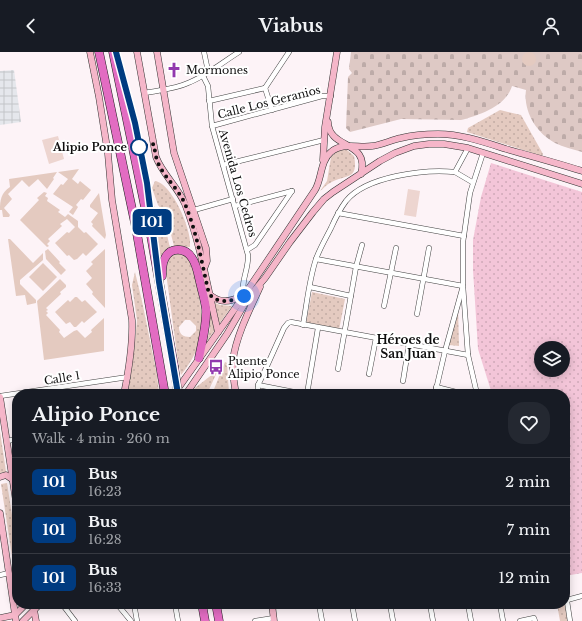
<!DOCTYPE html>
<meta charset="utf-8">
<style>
body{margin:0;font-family:"Libre Baskerville",serif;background:#242831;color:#f1f3f6;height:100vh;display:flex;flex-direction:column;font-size:15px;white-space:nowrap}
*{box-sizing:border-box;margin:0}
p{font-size:13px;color:#9ea1a6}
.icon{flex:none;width:22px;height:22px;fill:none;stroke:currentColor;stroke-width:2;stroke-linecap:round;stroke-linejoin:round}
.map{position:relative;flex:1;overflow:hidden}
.drawer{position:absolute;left:12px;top:337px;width:558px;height:220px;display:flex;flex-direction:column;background:#171b24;border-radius:16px;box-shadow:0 2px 10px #0003}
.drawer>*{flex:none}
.badge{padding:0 8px;border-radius:6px;font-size:14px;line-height:26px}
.tools{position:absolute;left:534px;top:289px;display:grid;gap:8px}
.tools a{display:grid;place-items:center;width:36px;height:36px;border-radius:50%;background:#171b24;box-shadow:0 2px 10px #0003;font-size:20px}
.you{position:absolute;width:20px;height:20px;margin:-10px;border:3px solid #fff;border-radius:50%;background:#1a73e8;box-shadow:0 0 0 6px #1a73e833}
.map>.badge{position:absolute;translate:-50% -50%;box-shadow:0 0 0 2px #fff}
.round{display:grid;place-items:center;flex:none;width:42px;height:42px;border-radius:16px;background:#242831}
.summary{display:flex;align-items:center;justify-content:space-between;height:68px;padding:0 20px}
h1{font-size:19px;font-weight:700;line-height:30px}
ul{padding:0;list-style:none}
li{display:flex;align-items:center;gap:12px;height:48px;padding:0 20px;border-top:1px solid #363941}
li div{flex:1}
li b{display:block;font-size:15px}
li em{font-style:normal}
li .badge{min-width:44px;font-weight:700;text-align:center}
header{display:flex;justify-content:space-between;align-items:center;height:52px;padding:0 20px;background:#171b24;font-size:18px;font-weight:700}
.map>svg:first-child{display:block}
.industrial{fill:url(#industrial-grid)}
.grass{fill:url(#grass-dots);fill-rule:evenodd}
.sand{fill:url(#sand-dots);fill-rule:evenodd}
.cemetery{fill:url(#cemetery-stones)}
.garden{fill:#e4cac0}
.pitch{fill:#edd5d0}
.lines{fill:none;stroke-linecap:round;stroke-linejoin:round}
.street-casing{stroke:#424242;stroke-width:5.5}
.secondary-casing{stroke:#313131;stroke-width:7}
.highway-casing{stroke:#202020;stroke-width:9}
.street{stroke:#fff;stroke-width:4.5}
.secondary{stroke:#f5b6c9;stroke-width:6}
.highway{stroke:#e26cc2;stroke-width:8}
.highway-bridge-casing{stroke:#202020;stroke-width:9;stroke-linecap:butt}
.highway-bridge{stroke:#e26cc2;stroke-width:8}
.line-casing{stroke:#fff;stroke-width:9}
.line{stroke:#003b80;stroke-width:6}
.walk{stroke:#0f0f0f;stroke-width:4;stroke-dasharray:0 7.2}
.stop-dot{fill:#fff;stroke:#003b80;stroke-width:2}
.labels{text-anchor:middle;stroke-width:4;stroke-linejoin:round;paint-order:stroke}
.poi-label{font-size:11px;fill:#0f0f0f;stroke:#fff;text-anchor:start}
.street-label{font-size:11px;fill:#0f0f0f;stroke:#fff}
.stop-label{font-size:11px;font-weight:bold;fill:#0f0f0f;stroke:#fff;text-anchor:end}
.neighbourhood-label{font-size:12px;font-weight:bold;fill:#0f0f0f;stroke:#fff}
</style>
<header><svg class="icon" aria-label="back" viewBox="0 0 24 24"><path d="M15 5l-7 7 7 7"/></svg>Viabus<svg class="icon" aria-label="person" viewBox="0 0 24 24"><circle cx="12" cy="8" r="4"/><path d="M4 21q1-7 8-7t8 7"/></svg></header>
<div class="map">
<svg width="582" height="569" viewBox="0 0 582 569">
<defs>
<pattern id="industrial-grid" width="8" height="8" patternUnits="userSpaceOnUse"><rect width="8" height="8" fill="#e5e7ec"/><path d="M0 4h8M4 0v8" fill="none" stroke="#c3c5c9"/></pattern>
<pattern id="grass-dots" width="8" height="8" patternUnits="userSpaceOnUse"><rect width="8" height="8" fill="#e4cac0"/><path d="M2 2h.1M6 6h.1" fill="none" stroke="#c2aca4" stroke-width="1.8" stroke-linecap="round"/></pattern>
<pattern id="sand-dots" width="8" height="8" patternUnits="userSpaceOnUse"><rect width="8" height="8" fill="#f3c5d8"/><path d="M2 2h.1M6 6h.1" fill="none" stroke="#cfa8b8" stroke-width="1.8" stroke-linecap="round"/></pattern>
<pattern id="cemetery-stones" width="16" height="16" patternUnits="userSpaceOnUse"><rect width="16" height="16" fill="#dec9c5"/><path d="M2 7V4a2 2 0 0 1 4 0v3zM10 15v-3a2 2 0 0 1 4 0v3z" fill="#bdaba8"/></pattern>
</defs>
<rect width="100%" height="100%" fill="#fdf3f7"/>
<path class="industrial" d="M14,18L21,70L0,73V19Z"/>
<g class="grass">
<path d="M500,58L521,63L543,102L542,104L467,80L468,76Z"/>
<path d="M338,98H347L354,104C359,129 345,122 330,131C326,133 323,137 320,139L327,129L331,105Z"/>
<path d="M155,129C172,131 193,180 190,195L174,194L166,163L158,153L152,136Z"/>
<path d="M150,144L155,156L163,165L170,196L158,206Z"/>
<path d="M179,201C183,202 187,204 189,208C196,220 202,257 202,271C202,277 201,285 199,290C196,302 189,313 181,323L178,309L166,221L168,209L170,205ZM185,268H190L196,274V279L190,285C183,285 179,282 179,275Z"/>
<path d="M135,220L142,249L157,323L159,342H126L135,290L137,268L132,233Z"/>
<path d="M312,240L345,247L339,278L306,272Z"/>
<path d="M213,250L220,253L232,254L207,289L210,277V257Z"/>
<path d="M458,256L459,294L449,293Z"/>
<path d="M225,310L227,311L229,341L212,342Z"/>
<path d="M218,318L207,342H191L195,336Z"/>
<path d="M0,379L6,420L0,421Z"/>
<path d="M7,431L17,495V537L1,432Z"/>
<path d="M565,536L570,569H560L557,552H565Z"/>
</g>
<path class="sand" d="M491,111L582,140V521L565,524V342H492L478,297L473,218V188L481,145ZM541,296H563V318H541Z"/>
<path class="cemetery" d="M351,0H582V100C573,97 563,95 555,91C536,81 523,59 526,38L512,34C506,54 480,63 461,68L401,67L350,80L346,76L348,25L352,21L349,17Z"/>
<g class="garden">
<circle cx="529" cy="7" r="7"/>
<path d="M79,117L72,127L78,132L80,129L91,138L83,148L81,147L76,153L78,155L73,163L69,160L73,155L53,142L61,132L63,133L68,127L58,120Z"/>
<path d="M57,120L53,126L54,127L47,137L38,127L29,135L22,128L8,142L12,147L4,156L10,163L9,165H3L2,158H0C0,148 1,141 10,135L9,127Z"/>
<path d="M44,140L47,141L45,144L48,146L47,149L60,158L58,160L65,165L68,162L78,169V175L84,181L86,180L98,192L86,204L83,201L77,207L74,208L69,203L67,204L55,191L67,180L69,181L75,175L67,167L60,172L62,174L48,187L50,189L47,192L49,194L47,195L20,168L39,148L37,146Z"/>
<path d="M99,141L106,183L105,187L92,174L93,172L91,170L98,161L90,155V153Z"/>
<path d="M8,187H10L33,211L43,201V208L20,228V232L36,248V251L27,253L25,243L16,244Z"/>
<path d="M48,197L60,210L59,211L66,218L61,223L46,207L45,199Z"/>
<path d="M105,197V256L92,242L93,240L86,232L92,226L86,219L93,212L91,210Z"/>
<path d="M43,211L57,225L43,239L29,225Z"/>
<path d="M60,227L66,233V235L60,240L61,242L46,256L48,258L46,259L48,261L46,263L60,278L59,280L64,286L74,279L77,278L85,286L92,280L91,278L104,266V299L44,308L37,249Z"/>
<path d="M75,245H77L82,250L85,248L97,260L84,271L82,269L76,275H74L70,270L66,272L55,260L68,248L70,250Z"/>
</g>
<g class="pitch">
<path d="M58,84L64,107L49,112L42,88Z"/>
<path d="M408,137L420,139L416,165L404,163Z"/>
</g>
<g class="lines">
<g class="street-casing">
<g id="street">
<path d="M204,0L208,19"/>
<path d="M203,24L208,34L212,74L248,203C249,217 240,230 244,244"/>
<path d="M265,36L272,58"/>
<path d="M145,41C159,38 175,37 188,31C206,24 223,10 239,0"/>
<path d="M209,49L265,36L289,0"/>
<path d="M212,74L322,44H331"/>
<path d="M223,113L324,88"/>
<path d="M455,120L472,130"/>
<path d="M235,154L292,139"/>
<path d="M194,158L233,147"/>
<path d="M338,161L464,184"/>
<path d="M247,198L255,193L292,139"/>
<path d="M316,207L463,234L468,303L477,342"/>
<path d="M310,235L351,244"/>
<path d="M384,254L396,196"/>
<path d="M417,262L429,196"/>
<path d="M303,273C307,251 309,228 316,207C320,196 326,186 331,176C335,167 340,157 346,149C366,124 425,117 455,120L468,96"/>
<path d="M338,317L356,215L362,193"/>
<path d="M369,322L376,286"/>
<path d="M403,329L409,292"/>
<path d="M258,333L304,342"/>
<path d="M436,335L464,342"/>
<path d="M258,342V333L262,325L284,276L288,271L291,270L468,303"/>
<path d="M307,342L318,276"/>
<path d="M435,342L445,299L463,234V190L470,141L483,101"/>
<path d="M0,344L128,325"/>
<path d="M7,389L17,387"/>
<path d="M0,523L9,521"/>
<path d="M565,536L570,569"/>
<path d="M567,548L582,544"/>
<path d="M62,552L75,569"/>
<path d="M117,552L131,569"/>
<path d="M134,552L137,569"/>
<path d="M175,552L178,569"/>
<path d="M319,552L322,569"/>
<path d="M352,552L355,569"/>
<path d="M390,552L393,569"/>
<path d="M430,552L433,569"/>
<path d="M468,552L471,569"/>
<path d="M500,552L503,569"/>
<path d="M255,569L274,566"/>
<path d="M520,569L534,566L535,569"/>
</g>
</g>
<g class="secondary-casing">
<g id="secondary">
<path d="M90,0L99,45L108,102L112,148L132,268C133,293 129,317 124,342"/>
<path d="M137,0L156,105C163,123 178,135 185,152C201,193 208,238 218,280"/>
<path d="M157,0L174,101L206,196L207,209L204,217"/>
<path d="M328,70C329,98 370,88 361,122"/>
<path d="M323,108L325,75L337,0"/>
<path d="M209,242C220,252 230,250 242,244"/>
<path d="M174,342L241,248L315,138C322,127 320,109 331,100C342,90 358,96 372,94C382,93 391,88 401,86C413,83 426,82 438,82C461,82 484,90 506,97C531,104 557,111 582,119"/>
<path d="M186,342L227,282L248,246L265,226L290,190L313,160L324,147L333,140L380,109L395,101L414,94L429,92H444L468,96L582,132"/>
<path d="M236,342C234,331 232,319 233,308C236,284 250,257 260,235"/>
<path d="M0,345L17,456"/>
<path d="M0,425L6,423L12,427"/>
<path d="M0,461L16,569"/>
<path d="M33,552L36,569"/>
<path d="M272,552L274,569"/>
<path d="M0,566L15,563L26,552"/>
<path d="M23,569L40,552"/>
</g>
</g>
<g class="highway-casing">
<g id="highway">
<path d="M99,0L136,176L165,342"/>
<path d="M113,0L151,184L174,314"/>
<path d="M162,224C162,218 162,211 165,206C171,194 186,196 192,206C197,213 198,222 200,230C202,239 205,248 206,257C207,273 202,290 199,306"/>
<path d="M202,552L205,569"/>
<path d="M216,552L219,569"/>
</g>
</g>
<use href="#street" class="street"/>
<use href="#secondary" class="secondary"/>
<use href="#highway" class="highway"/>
<g class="highway-bridge-casing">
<path id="highway-bridge" d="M174,314L178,342"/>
</g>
<use href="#highway-bridge" class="highway-bridge"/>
</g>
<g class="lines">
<g class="line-casing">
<path id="line" d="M116,0L135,71L147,131L159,230L178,342"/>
</g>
<use href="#line" class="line"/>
<path class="walk" d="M139,95L154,92C155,100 156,107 159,113C166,127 179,138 185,152C197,181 202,212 209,242C220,253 231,249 244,244"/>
</g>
<defs>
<g id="church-bare" transform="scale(1.2)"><path d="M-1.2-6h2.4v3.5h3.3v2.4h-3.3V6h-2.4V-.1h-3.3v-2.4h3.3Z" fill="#9238ae" stroke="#fff" stroke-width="2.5" paint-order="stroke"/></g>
<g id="bus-bare" transform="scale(1.2)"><path d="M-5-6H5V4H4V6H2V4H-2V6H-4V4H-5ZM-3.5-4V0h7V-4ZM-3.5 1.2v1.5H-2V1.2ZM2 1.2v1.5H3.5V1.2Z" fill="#9238ae" stroke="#fff" stroke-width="2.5" paint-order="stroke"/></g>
</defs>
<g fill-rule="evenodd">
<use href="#church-bare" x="174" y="18"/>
<use href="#bus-bare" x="216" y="315"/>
</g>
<circle class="stop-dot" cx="139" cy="95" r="8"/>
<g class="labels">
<g class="poi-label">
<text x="186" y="22">Mormones</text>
<text x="228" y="313">Puente<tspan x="228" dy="13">Alipio Ponce</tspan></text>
</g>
<g class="street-label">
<text transform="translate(269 50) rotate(-14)" y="4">Calle Los Geranios</text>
<text transform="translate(238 131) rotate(74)" y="4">Avenida Los Cedros</text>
<text transform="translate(62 326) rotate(-9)" y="4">Calle 1</text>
</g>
<g class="stop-label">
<text x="127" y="99">Alipio Ponce</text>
</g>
<g class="neighbourhood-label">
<text x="408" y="292">Héroes de<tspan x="408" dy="14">San Juan</tspan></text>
</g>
</g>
</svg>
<div class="tools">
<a><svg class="icon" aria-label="layers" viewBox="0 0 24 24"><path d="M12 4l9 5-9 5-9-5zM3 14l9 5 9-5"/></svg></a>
</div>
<div class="you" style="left:244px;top:244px"></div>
<b class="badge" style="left:152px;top:170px;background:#003b80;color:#fff">101</b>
<section class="drawer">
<div class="summary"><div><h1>Alipio Ponce</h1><p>Walk · 4 min · 260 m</p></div><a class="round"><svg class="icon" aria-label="heart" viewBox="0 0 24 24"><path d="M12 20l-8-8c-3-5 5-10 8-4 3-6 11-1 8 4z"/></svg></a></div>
<ul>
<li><span class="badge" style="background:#003b80;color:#fff">101</span><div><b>Bus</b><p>16:23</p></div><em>2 min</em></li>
<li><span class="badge" style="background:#003b80;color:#fff">101</span><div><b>Bus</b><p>16:28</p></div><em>7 min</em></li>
<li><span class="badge" style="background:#003b80;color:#fff">101</span><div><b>Bus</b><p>16:33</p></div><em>12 min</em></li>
</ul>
</section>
</div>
